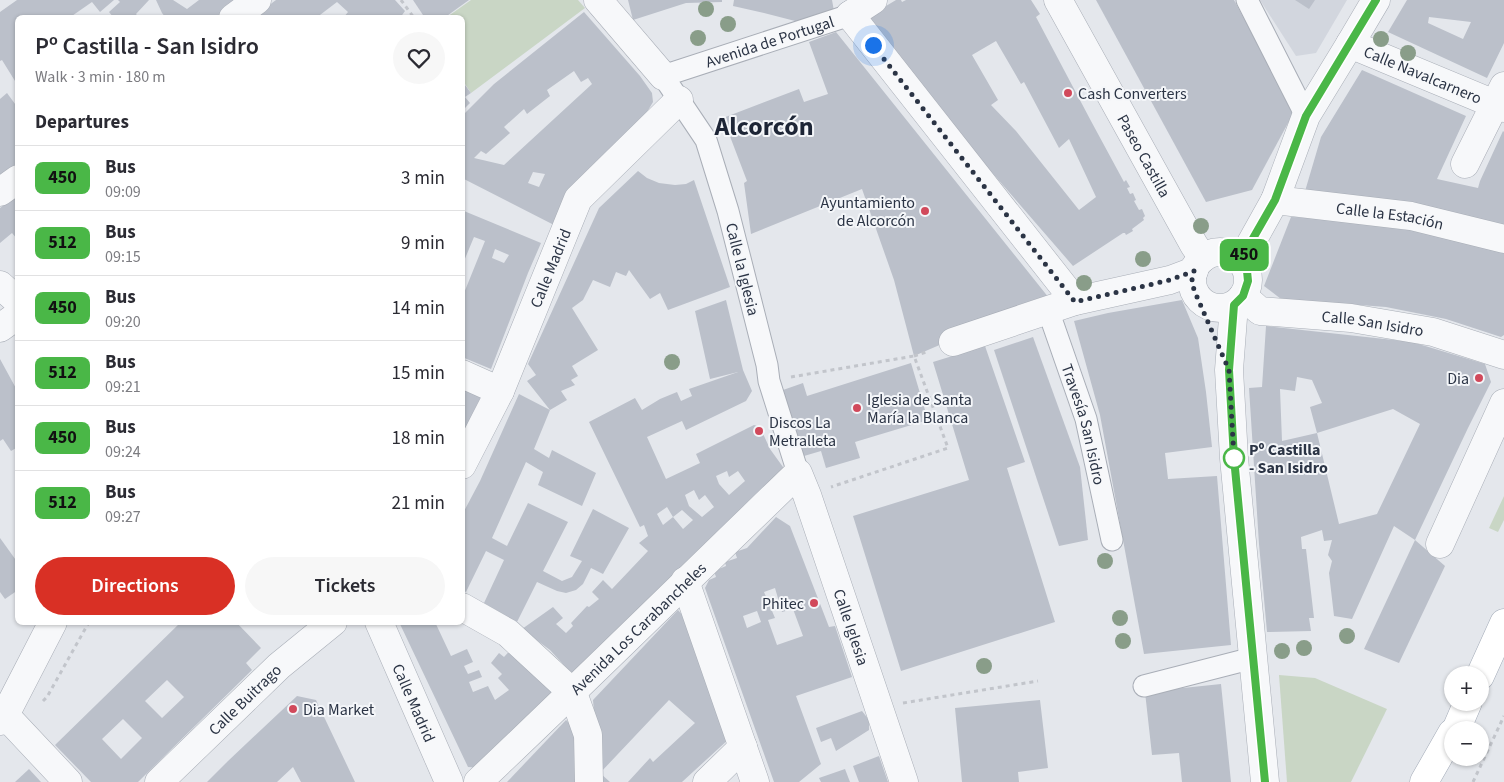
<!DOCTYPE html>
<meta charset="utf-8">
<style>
body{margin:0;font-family:"Source Sans 3",sans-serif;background:#f7f7f7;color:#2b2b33;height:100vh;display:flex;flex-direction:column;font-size:19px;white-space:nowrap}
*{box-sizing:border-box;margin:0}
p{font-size:16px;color:#7c7c81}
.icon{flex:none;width:28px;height:28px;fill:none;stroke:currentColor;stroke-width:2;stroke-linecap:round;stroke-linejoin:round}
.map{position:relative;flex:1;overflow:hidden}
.sheet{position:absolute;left:15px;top:15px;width:450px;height:610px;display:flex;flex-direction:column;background:#fff;border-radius:8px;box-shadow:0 1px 4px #0004}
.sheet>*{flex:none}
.badge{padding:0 10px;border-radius:8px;font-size:18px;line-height:32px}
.fabs{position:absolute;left:1444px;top:666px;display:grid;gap:10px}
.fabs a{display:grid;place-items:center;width:45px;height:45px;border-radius:50%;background:#fff;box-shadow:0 1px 4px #0004;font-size:25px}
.you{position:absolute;width:25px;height:25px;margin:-12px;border:4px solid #fff;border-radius:50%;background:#1a73e8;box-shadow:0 0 0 8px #1a73e833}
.map>.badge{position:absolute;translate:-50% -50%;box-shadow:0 0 0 2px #fff}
h2{padding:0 20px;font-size:19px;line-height:45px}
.round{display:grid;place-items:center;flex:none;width:52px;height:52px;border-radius:26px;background:#f7f7f7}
.head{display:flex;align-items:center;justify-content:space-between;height:85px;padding:0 20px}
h1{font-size:24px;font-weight:600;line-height:38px}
.cta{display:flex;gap:10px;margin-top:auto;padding:10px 20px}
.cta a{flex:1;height:58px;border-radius:30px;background:#d93025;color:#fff;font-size:20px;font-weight:600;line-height:58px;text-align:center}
.cta a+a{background:#f7f7f7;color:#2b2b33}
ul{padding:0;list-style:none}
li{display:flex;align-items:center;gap:15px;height:65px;padding:0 20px;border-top:1px solid #e1e1e2}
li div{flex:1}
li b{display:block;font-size:19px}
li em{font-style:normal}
li .badge{min-width:55px;font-weight:700;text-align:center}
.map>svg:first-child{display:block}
.built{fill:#d2d6de}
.green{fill:#c9d6c5}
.building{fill:#bbc0ca;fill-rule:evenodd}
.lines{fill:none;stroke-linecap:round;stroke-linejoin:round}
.pedestrian-casing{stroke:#a9aeb7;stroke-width:23}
.minor-casing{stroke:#a9aeb7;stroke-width:29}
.primary-casing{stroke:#a3abb8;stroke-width:29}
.path{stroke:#c2c5cb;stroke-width:3;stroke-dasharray:4 4;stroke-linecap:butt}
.pedestrian{stroke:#f7f8fa;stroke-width:21}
.minor{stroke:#f7f8fa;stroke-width:28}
.primary{stroke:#fff;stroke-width:28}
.tree{fill:#899d89}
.line-casing{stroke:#fff;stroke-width:11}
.line{stroke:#4ab747;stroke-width:8}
.walk{stroke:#2b3445;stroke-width:5;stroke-dasharray:0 9}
.poi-dot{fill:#d1495b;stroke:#f4f6f9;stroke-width:2}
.stop-dot{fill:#fff;stroke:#4ab747;stroke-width:2.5}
.labels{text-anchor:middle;stroke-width:4;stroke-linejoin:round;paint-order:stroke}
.street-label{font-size:16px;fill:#2b3445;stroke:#f4f6f9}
.poi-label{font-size:16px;fill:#2b3445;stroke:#f4f6f9;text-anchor:start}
.stop-label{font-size:16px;font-weight:bold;fill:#2b3445;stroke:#f4f6f9;text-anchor:start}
.town-label{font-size:26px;font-weight:bold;fill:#1d2536;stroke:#f4f6f9}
</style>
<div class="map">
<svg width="1504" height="782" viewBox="0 0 1504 782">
<rect width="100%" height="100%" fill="#e4e7ec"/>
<path class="built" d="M1260,0H1347L1316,53L1296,56Z"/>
<g class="green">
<path d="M471,0H578L585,8L471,93L463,81L462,18L447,17Z"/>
<path d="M1504,496V520L1498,532L1489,528Z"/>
<path d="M1279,675L1315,678L1387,709L1351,782H1287Z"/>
</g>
<g class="building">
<path d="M17,0H114L100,12L92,2L69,18H18V80L15,81L2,60L0,61V12Z"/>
<path d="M118,0H149L136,14L139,18H114L109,12L120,2Z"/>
<path d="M156,0H173L187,9L199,0H241L219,18H166L162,13Z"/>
<path d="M276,0H395L405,11L400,18H343L348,12L337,2L316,18H252Z"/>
<path d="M413,0H469L444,18H425Z"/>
<path d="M628,0H722V2L686,3L633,20Z"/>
<path d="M734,0H832L834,11L799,22L764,13L733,6Z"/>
<path d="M896,0H901L902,2L906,0H1031L1040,14L1036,17L1091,121L1124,182L1126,180L1130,187L1127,188L1130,194L1133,193L1136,200L1134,201L1139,210L1142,209L1145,216L1143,218L1144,220L1132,229L1133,231L1126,235L1125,233H1123L1073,266L861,21ZM996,41L1021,84L1024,82L1059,148L1069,139L1096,197L1079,210L1016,131L991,105L998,100L972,55Z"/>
<path d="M1096,0H1234L1294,112L1252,190L1206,202Z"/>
<path d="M1295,0H1315L1309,9Z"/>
<path d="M1407,0H1504V43L1487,78L1388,32ZM1429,17L1471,22L1463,39L1428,23Z"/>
<path d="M584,12L640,76L652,93L653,102L647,112L595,166L554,225L462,178V116L494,84ZM574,71L581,82L588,78L592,84L504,165L474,158L481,151L486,154L510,133L504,127L524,109L527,114L550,96L547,90ZM533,172L545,174L539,187L528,183Z"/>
<path d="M836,32L1049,298L914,356L894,280L862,189L751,234L744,183L747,181L723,118L799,89L804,102L828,94L809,42Z"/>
<path d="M1362,70L1466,116L1437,179L1478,188L1480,181L1503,131L1504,132V228L1303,198L1321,137Z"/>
<path d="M462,81L471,93L465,97L470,103L462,111Z"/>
<path d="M7,93L18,108V169L0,182V99Z"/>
<path d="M638,171L647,178L659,183L675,185L686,184L694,180L730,287L668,310L660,293L650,299L629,270L626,276L616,272L610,287L593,280L583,300L572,308L598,350L572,366L578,376L571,380L575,385L561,391L567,400L550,410L534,449L549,458L552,450L596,473L582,506L538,485L543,472L526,462L492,538L507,546L528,503L568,522L543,571L562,581L572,577L582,561L570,556L593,509L629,528L603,574L591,568L583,584L576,590L566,593L557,591L537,582L517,622L484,603L504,560L486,551L466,592L462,590V515L480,481L519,394L550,410L527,381L536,375L528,364L599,208Z"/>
<path d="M18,195V240L12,233L0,243V208Z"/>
<path d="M464,211L541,243L528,273L491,369L462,357V298L485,241L474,237L464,261L462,260V214ZM495,249L509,255L504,263L492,258Z"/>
<path d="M1291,217L1351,219L1417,228L1504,251V335L1501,337L1446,319L1386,307L1281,299L1264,286Z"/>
<path d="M726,300L743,370L752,391L746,401L686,430L682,421L647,437L666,479L700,463L696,454L754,425L760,427L770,449L788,474L575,677L550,650L522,629L553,607L563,618L556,624L566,633L573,626L571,623L587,606L589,607L599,599L592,592L603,580L612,589L648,551L639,543L648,536L644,525L640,527L589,422L635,398L642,410L660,399L677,392L681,401L692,396L689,389L738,372L710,379L695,311ZM727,471L729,477L738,471L745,481L729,495L719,484L716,476ZM694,490L699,500L705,495L714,507L702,517L689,506L685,495ZM667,507L673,517L682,510L693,520L683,529L673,517L663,525L657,514Z"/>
<path d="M1182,300L1198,338L1206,392L1212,447L1165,453L1168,479L1217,476L1231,645L1144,654L1100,415L1074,321L1108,313Z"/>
<path d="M1266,326L1412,342L1485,364L1491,382L1468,428L1415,540L1394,526L1352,619L1334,616L1329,573L1332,561L1328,555L1332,540L1324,541L1322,530L1301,537L1302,549H1306L1314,618H1309L1311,631L1267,632L1259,544L1249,388L1262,387ZM1297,377L1312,380L1322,403L1310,407L1317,433L1393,409L1420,424L1377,514L1339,524L1317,433L1282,441L1280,389L1295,391Z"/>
<path d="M1033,337L1080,467L1088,540L1059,546L994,350Z"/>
<path d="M985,346L1025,462L1007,468L1055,622L901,671L853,516L969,480L933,362Z"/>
<path d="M0,359L18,392V400L16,401L18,403V447L11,451L3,439L0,441Z"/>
<path d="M911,363L928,420L855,442L860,458L826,468L821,451L804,456L783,390L803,383L807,396Z"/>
<path d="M462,386L488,398L462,454Z"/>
<path d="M776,517L790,526L829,627L835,626L852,677L796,696L821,764L799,782H774L705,588L709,580L716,577L714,571L726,566L725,562L737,558L735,552L747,548ZM775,588L782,612L793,609L803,636L777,645L768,620L775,618L764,592ZM757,611L761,622L747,628L743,616Z"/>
<path d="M0,538L18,563V590L5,599L0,592Z"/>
<path d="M1415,540L1445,566L1399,663L1364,649Z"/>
<path d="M678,610L691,625L730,738L682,782H628L650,758L653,762L695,723L669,700L600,773L610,782H600L593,700Z"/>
<path d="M181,622H236L261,648L246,663L252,670L138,782H91L55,745ZM167,680L184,697L162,718L145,701ZM123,719L142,738L121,759L102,739Z"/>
<path d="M399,622H435L451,656L467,649L473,662L464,666L468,674L479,670L482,677L469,682L473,692L488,686L495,700L509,690L498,678L502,674L491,663L499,653L504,657L515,645L559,690L482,768L468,767Z"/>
<path d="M1221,684L1231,782H1182L1179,753L1152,755L1145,692Z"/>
<path d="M297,696L316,700L355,782H301L293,767L277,782H207L228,761Z"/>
<path d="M1040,700L1048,768L1018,772L1019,782H962L955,708Z"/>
<path d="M862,711L869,720V730L836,751L831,738L821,742L816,728Z"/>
<path d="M566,720L579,732V782H507Z"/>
<path d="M879,756L888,782H859L853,766Z"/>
<path d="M29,769L41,782H15Z"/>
<path d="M845,769L850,782H821L819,778Z"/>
</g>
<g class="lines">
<g class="pedestrian-casing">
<g id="pedestrian">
<path d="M1247,0L1306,116"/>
<path id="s1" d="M1048,310L1086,419L1112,540"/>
<path id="s2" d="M798,473L769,381L767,365L728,211L706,140L663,76L850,15"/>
<path d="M1144,686L1253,658"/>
</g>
</g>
<g class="minor-casing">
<g id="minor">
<path d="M598,0L663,76"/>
<path id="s3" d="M1058,0L1194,245L1203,258"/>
<path d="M850,15L1075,301"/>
<path d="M850,15L873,0"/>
<path d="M233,18L257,0"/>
<path id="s4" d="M1350,44L1504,108"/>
<path d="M1465,164L1504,86"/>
<path d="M0,192L18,179"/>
<path id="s5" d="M1275,200L1411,216L1504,239"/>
<circle cx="1220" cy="280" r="28"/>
<path d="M1241,261L1275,200L1306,116L1350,44L1376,0"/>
<path d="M0,285L18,301"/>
<path id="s6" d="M1243,296L1260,311L1351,318L1433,332L1504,355"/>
<path d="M1234,305L1229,370L1234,458L1265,782"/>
<path d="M0,328L18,315"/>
<path d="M953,342L1075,301L1170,280L1194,271"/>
<path d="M462,374L500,391"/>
<path id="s7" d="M462,465L500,391L578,199L679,100"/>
<path d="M1440,544L1504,403"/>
<path d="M685,581L755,782"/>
<path d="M462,607L508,633L573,693L588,735L589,782"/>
<path id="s8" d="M379,622L449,782"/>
<path d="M5,715L68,782"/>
<path d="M0,721L5,715L53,622"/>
<path id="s9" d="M159,782L279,666L333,622"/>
<path id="s10" d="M478,782C586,680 691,576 798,473L807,495L904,782"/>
<path d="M707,782L743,747"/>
</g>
</g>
<g class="primary-casing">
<g id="primary">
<path d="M1480,676L1504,623"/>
<path d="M1456,730L1468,702"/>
<path d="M1424,782L1452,733"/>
</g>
</g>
<g class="path">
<path d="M401,0L414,18"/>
<path d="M914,356L929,351"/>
<path d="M791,377L914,356L948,448L831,487"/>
<path d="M43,701L47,697L89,622"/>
<path d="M903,703L1038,681"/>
<path d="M1473,782L1504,716"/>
</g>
<use href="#pedestrian" class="pedestrian"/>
<use href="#minor" class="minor"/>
<use href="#primary" class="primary"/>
</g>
<g class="tree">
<circle cx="706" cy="9" r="8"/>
<circle cx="728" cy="24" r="8"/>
<circle cx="698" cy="38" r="8"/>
<circle cx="1381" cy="39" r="8"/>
<circle cx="1408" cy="53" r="8"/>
<circle cx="1201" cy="226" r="8"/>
<circle cx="1143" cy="259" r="8"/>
<circle cx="1084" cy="283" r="8"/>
<circle cx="672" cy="362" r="8"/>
<circle cx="1105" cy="561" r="8"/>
<circle cx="1120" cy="618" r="8"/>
<circle cx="1347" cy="636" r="8"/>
<circle cx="1123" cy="641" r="8"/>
<circle cx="1304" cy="648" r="8"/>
<circle cx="1282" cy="651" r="8"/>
<circle cx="984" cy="666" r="8"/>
</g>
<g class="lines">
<g class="line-casing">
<path id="line" d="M1265,782L1234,458L1229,370L1234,305L1243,296L1248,281L1247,271L1240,261L1275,200L1306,116L1376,0"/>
</g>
<use href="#line" class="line"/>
<path class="walk" d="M873,45L1075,302L1170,280L1194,271L1192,280L1194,290L1229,370L1234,458"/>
</g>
<g class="poi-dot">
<circle cx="1068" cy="93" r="5"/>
<circle cx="925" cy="211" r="5"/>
<circle cx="1479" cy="378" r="5"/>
<circle cx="857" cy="408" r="5"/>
<circle cx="759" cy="431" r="5"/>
<circle cx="814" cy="603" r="5"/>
<circle cx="293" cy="709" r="5"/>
</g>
<circle class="stop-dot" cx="1234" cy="458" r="10"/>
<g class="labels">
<g class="street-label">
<text dy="6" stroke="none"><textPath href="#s2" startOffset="535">Avenida de Portugal</textPath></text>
<text dy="6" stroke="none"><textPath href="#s4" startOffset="79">Calle Navalcarnero</textPath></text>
<text dy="6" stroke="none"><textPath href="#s3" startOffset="178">Paseo Castilla</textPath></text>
<text dy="6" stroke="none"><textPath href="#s5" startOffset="116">Calle la Estación</textPath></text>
<text dy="6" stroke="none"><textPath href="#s7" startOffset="216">Calle Madrid</textPath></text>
<text transform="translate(743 269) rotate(76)" y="6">Calle la Iglesia</text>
<text dy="6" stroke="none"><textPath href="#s6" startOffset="136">Calle San Isidro</textPath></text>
<text dy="6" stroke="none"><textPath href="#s1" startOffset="120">Travesía San Isidro</textPath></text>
<text dy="6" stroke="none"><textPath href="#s10" startOffset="608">Calle Iglesia</textPath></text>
<text dy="6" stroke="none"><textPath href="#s10" startOffset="222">Avenida Los Carabancheles</textPath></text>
<text dy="6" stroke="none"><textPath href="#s9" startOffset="119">Calle Buitrago</textPath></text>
<text dy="6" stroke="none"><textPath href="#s8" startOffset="88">Calle Madrid</textPath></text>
</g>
<g class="poi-label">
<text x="1078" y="99">Cash Converters</text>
<text x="915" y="208" text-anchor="end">Ayuntamiento<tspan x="915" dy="18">de Alcorcón</tspan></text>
<text x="1469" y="384" text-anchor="end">Dia</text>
<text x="867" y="405">Iglesia de Santa<tspan x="867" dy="18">María la Blanca</tspan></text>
<text x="769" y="428">Discos La<tspan x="769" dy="18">Metralleta</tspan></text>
<text x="804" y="609" text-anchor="end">Phitec</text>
<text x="303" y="715">Dia Market</text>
</g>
<g class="stop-label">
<text x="1249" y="455">Pº Castilla<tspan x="1249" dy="18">- San Isidro</tspan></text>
</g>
<g class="town-label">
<text x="764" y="135">Alcorcón</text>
</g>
</g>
</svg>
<div class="fabs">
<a>+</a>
<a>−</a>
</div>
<div class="you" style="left:873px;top:45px"></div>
<b class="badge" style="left:1244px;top:255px;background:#4ab747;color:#111">450</b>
<section class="sheet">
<div class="head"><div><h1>Pº Castilla - San Isidro</h1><p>Walk · 3 min · 180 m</p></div><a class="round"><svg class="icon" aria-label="heart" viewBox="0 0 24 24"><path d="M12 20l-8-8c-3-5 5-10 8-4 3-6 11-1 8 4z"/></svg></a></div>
<h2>Departures</h2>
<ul>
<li><span class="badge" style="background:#4ab747;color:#111">450</span><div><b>Bus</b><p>09:09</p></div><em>3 min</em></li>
<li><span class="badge" style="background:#4ab747;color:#111">512</span><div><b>Bus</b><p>09:15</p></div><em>9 min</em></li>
<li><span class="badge" style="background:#4ab747;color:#111">450</span><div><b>Bus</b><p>09:20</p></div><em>14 min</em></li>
<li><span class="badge" style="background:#4ab747;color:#111">512</span><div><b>Bus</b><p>09:21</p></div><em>15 min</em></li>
<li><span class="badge" style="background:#4ab747;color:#111">450</span><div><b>Bus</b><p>09:24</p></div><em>18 min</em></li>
<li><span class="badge" style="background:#4ab747;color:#111">512</span><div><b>Bus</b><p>09:27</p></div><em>21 min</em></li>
</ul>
<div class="cta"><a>Directions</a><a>Tickets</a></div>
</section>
</div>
